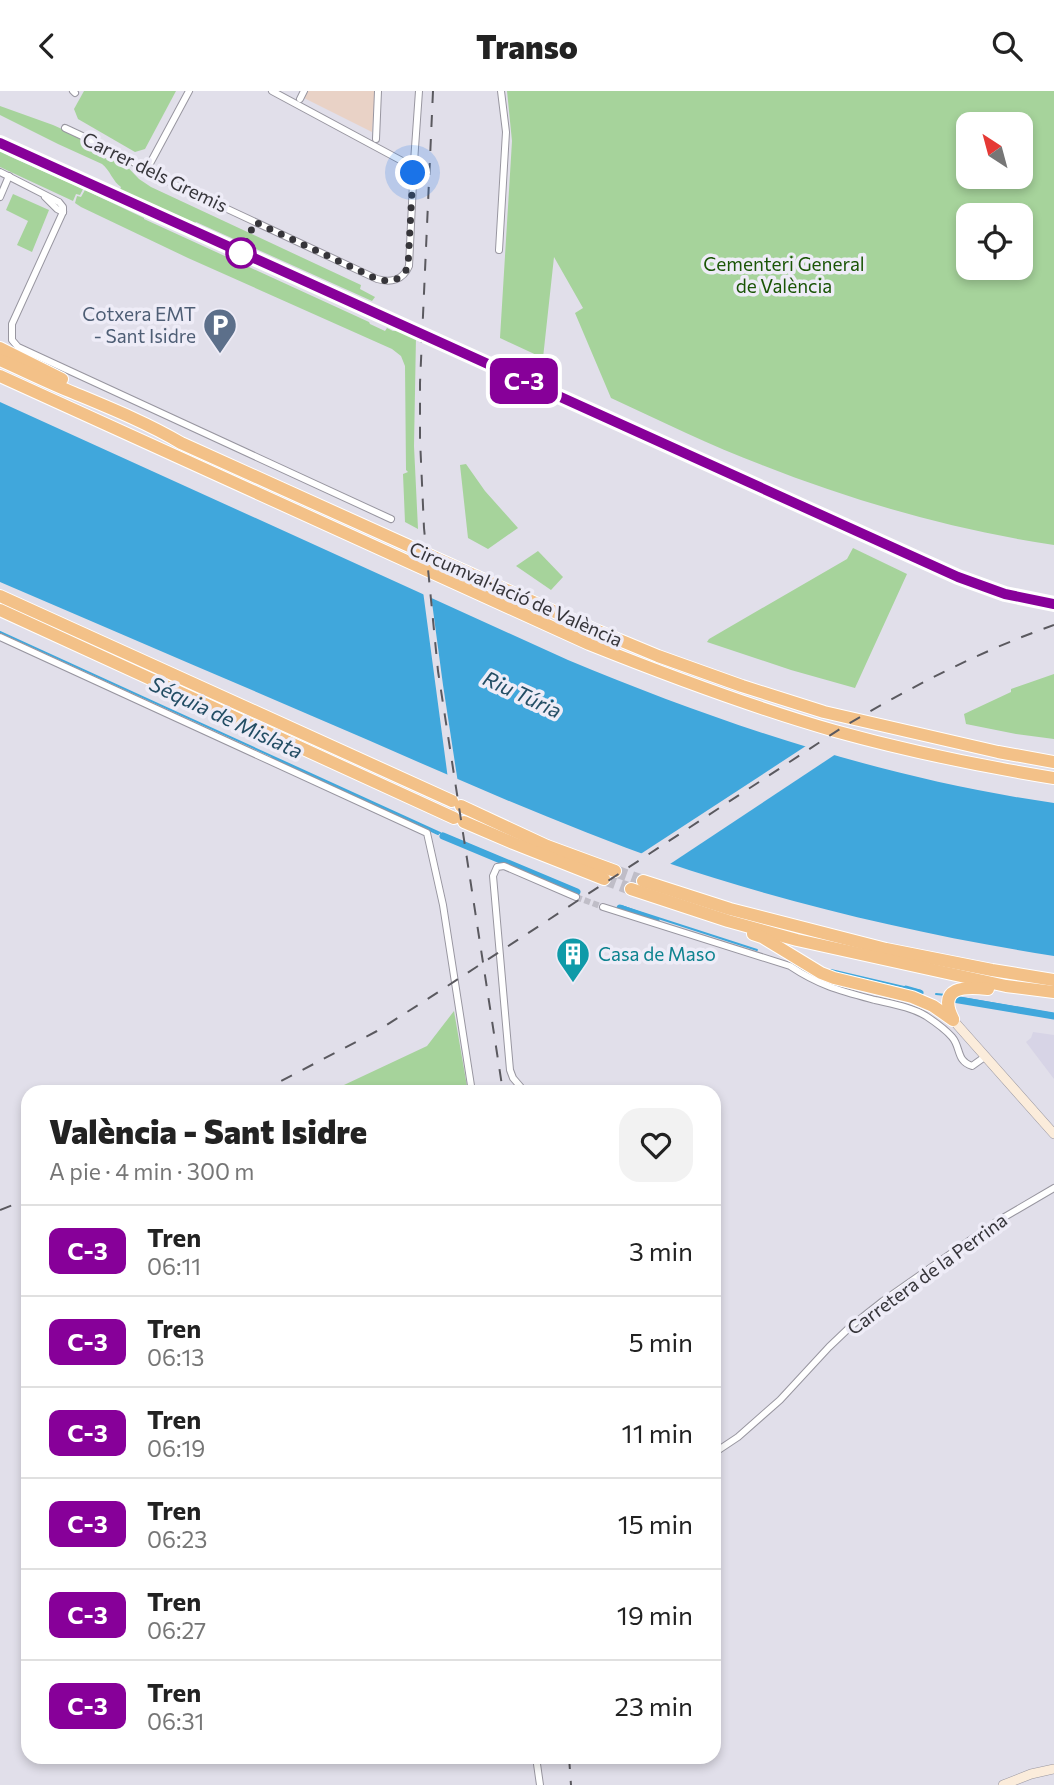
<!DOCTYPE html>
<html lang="es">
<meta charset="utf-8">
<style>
body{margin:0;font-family:Commissioner,sans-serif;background:#f2f2f2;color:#222;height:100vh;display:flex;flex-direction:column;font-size:26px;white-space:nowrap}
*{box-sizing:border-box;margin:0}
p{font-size:23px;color:#767676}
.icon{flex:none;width:38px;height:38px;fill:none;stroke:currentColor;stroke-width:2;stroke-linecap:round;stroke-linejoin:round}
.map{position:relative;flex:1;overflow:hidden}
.sheet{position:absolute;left:21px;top:994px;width:700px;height:679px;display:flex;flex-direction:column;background:#fff;border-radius:21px;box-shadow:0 4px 10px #0003}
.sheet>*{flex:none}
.badge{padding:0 14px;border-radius:10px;font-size:24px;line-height:46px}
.needle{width:46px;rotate:324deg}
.fabs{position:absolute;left:956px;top:21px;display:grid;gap:14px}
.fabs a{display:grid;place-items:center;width:77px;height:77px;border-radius:14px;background:#fff;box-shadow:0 4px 10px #0003;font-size:35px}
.you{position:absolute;width:35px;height:35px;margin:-18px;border:5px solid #fff;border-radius:50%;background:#1a73e8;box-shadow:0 0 0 10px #1a73e833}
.map>.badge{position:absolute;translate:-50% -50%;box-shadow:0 0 0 4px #fff}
.round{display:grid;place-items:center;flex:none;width:74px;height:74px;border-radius:21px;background:#f2f2f2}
.summary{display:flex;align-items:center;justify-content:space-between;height:119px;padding:0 28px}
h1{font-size:33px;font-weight:800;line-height:52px}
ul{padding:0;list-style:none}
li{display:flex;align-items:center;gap:21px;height:91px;padding:0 28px;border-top:2px solid #e0e0e0}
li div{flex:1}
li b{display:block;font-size:26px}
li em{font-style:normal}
li .badge{min-width:77px;font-weight:700;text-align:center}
header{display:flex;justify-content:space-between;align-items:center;height:91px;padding:0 28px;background:#fff;font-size:32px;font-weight:800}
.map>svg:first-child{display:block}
.built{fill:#d7d4e6}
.education{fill:#e9d2c6}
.green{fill:#a6d39b;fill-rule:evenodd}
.water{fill:#40a7dc}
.pier{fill:#e1dfea}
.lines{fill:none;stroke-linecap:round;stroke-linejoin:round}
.stream{stroke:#40a7dc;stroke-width:2}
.canal{stroke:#40a7dc;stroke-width:7}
.street-tunnel{stroke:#bfbdc7;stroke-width:6;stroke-dasharray:6 3;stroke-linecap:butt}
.highway-tunnel{stroke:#bfbdc7;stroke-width:12;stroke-dasharray:12 6;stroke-linecap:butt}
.street-casing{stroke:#9896a0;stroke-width:8}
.secondary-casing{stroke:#9896a0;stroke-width:10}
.highway-casing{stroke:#fff;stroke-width:14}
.street{stroke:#fff;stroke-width:6}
.secondary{stroke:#fbecdb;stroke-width:9}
.highway{stroke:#f3c188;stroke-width:12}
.rail{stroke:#5a595f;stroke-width:2;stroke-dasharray:12 12;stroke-linecap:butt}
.line-casing{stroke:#fff;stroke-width:16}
.line{stroke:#870099;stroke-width:10}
.walk{stroke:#36353a;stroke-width:7;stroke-dasharray:0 12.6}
.stop-dot{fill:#fff;stroke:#870099;stroke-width:3.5}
.labels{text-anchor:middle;stroke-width:7;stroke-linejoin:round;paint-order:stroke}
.street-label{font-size:19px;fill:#36353a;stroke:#eeecf7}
.park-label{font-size:19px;fill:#1a5506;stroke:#eeecf7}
.service-label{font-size:19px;fill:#4e5e75;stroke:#eeecf7;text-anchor:end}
.culture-label{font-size:19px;fill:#0d838f;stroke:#eeecf7;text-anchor:start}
.water-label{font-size:21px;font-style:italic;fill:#234d64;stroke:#eeecf7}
</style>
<header><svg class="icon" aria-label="back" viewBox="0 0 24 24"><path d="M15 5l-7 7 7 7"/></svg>Transo<svg class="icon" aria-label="search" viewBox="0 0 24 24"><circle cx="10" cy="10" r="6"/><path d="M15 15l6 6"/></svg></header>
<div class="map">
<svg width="1054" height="1694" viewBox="0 0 1054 1694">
<rect width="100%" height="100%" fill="#e1dfea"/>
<path class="built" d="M1033,941L1054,944V988L1026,951L1031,947Z"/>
<path class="education" d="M308,0H375L372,41L304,7Z"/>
<g class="green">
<path d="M84,0H176L145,58L135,61L78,28L74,18Z"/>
<path d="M507,0H1054V454C954,439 856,411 762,374C711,355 661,330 611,307L575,222L583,217L554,166L543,267L500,247L512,50ZM968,33H1020V86H968ZM968,124H1020V177H968Z"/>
<path d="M0,15L53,34L113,61L139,88L151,96L361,194L360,198L375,206L372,210L196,131L195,132L120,99L121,96C113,91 110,79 102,73L58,53L0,24Z"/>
<path d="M0,60L9,65L83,98L80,104L76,103L73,110L0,76Z"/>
<path d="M85,99L144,127V128L369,231L370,233L385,240L387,237L393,240L403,239L416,245L414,355L418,438L405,431L403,383L408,381L406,379L405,275L401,265L392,258L188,167L81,116L75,112L77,105L81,106Z"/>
<path d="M13,103L49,119L32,161L17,154L28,130L6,119Z"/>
<path d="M466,373L485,400L518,437L488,458L468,447L460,374Z"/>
<path d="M853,457L907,483L855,597L791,579L707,551L709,548L847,468Z"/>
<path d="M538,460L563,486L551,499L516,475Z"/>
<path d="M1054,583V648L1016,643L966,633L964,623L1011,601V598Z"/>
<path d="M454,920L468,1001H329L427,955Z"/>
</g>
<path class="water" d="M0,311L568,569C724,634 886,688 1054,712V865C922,844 792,814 665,771C564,735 466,692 368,649C245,596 123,544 0,491Z"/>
<g class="pier">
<path d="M423,500L431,504L443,594L458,692L448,688Z"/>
<path d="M809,653L839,661L667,775L639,764Z"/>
</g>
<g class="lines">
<g class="stream">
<path d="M0,541L440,742"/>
<path d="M272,667L438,743"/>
<path d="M445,744L577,799"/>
<path d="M621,815L757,859"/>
<path d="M831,879L921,900"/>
<path d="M936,903L946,904"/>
<path d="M956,906L1054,923"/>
</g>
<g class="canal">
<path d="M443,745L577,801"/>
<path d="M620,817L656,830"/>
<path d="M906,898L920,902"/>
<path d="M953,908L1054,925"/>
</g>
<path class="street-tunnel" d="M576,806L603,816"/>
<g class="highway-tunnel">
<path d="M615,780L643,790"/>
<path d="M604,788L631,798"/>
</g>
<g class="street-casing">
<g id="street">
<path d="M73,0L75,2"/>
<path d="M272,0L404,71H414"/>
<path d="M300,8L304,0"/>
<path d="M65,37L123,64L146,80L377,188C391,192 403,189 409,175L414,71L419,0"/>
<path d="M376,48L378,0"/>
<path d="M146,80L189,0"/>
<path d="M0,81L59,111L63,116V121"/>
<path d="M0,106L9,85"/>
<path d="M45,106L57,118L63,121"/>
<path d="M63,121L12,233V249L18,256L391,428"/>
<path d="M499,159L506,41L501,0"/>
<path d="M0,546L427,742L443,814L472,1001"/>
<path d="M603,816L790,875C820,895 841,900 875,909C892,913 911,916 926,925C935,931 945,938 952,946C961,956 956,970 972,975L986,965"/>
<path d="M525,1001L513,987L510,979L493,785L497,776L504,775L576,806"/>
<path d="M714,1362L738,1346L780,1309L829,1256L850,1236L883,1210L996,1131L1054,1097"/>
<path d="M536,1666L540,1694"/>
</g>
</g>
<g class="secondary-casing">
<g id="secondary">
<path d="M953,929L1054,1043"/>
<path d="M1003,1694L1031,1683L1054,1678"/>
</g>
</g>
<g class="highway-casing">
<g id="highway">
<path d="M0,257L62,288"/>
<path d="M0,269C25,280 49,292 74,302C110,317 147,332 181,352L593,538L658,565L742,595L824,621L998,661L1054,671"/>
<path d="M0,285L589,553C669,585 751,616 835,640C907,660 980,675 1054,687"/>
<path d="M0,505L452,710"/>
<path d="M0,519L454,727"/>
<path d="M461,715L547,755L615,780"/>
<path d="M464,731L513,752L604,788"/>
<path d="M643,790L730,818L886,858L992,879L1054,889"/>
<path d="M631,798L728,830L797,849L1006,895L1054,901"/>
<path d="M753,843L762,846L821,882L834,887L912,906L933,915L953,929"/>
<path d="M953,928C937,896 964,895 988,898"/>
</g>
</g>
<use href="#street" class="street"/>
<use href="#secondary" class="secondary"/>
<use href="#highway" class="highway"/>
<g class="rail">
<path d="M433,0L420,292V348L424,437L438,580L503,1001"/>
<path d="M0,52L958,486L1005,503L1054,513"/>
<path d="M260,1001L377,940L426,909L843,636C911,596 980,560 1054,534"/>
<path d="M0,1119L28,1108"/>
<path d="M569,1666L571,1694"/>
</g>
</g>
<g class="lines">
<g class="line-casing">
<path id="line" d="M0,52L958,486L1005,503L1054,513"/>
</g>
<use href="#line" class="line"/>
<path class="walk" d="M241,162L255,131L377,188C391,192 403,189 408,175L413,82"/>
</g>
<defs>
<g id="parking-pin" transform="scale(1.75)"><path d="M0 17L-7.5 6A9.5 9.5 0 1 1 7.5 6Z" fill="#5c6f8a" stroke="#eeecf7"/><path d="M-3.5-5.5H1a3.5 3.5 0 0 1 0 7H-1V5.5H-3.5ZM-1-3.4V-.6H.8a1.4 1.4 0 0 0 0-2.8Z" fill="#fff"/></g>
<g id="building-pin" transform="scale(1.75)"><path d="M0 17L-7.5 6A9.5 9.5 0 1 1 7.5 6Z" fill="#0f9aa8" stroke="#eeecf7"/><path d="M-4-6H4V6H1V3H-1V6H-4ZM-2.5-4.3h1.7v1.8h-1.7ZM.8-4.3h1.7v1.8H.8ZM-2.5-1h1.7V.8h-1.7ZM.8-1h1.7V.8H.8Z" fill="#fff"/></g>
</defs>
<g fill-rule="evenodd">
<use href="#parking-pin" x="220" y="234"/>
<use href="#building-pin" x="573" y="863"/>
</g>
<circle class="stop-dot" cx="241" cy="162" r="14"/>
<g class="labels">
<g class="street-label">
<text transform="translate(155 81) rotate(26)" y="7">Carrer dels Gremis</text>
<text transform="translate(516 503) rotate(24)" y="7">Circumval·lació de València</text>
<text transform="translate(927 1183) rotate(-36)" y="7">Carretera de la Perrina</text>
</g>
<g class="park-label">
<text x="784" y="180">Cementeri General<tspan x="784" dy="22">de València</tspan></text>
</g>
<g class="service-label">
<text x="196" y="230">Cotxera EMT<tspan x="196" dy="22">- Sant Isidre</tspan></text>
</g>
<g class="culture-label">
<text x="598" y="870">Casa de Maso</text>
</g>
<g class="water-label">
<text transform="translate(522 604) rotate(25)" y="7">Riu Túria</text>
<text transform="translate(226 627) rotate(25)" y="7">Séquia de Mislata</text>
</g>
</g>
</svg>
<div class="fabs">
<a><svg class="needle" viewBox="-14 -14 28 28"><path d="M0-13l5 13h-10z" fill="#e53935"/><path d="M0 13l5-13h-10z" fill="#767676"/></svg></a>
<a><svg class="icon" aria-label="locate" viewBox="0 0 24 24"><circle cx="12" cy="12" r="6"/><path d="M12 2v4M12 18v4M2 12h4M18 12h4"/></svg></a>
</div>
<div class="you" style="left:413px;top:82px"></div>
<b class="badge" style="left:524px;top:290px;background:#870099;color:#fff">C-3</b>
<section class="sheet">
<div class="summary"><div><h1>València - Sant Isidre</h1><p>A pie · 4 min · 300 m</p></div><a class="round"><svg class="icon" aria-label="heart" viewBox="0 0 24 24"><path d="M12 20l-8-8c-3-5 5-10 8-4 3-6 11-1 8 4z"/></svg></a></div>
<ul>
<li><span class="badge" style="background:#870099;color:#fff">C-3</span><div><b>Tren</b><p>06:11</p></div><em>3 min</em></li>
<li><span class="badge" style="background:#870099;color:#fff">C-3</span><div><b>Tren</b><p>06:13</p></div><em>5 min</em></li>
<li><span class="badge" style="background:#870099;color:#fff">C-3</span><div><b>Tren</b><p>06:19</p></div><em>11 min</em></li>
<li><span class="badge" style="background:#870099;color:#fff">C-3</span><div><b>Tren</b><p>06:23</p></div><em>15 min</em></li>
<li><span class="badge" style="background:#870099;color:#fff">C-3</span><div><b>Tren</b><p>06:27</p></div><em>19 min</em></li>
<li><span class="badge" style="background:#870099;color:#fff">C-3</span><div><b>Tren</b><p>06:31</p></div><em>23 min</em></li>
</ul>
</section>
</div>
